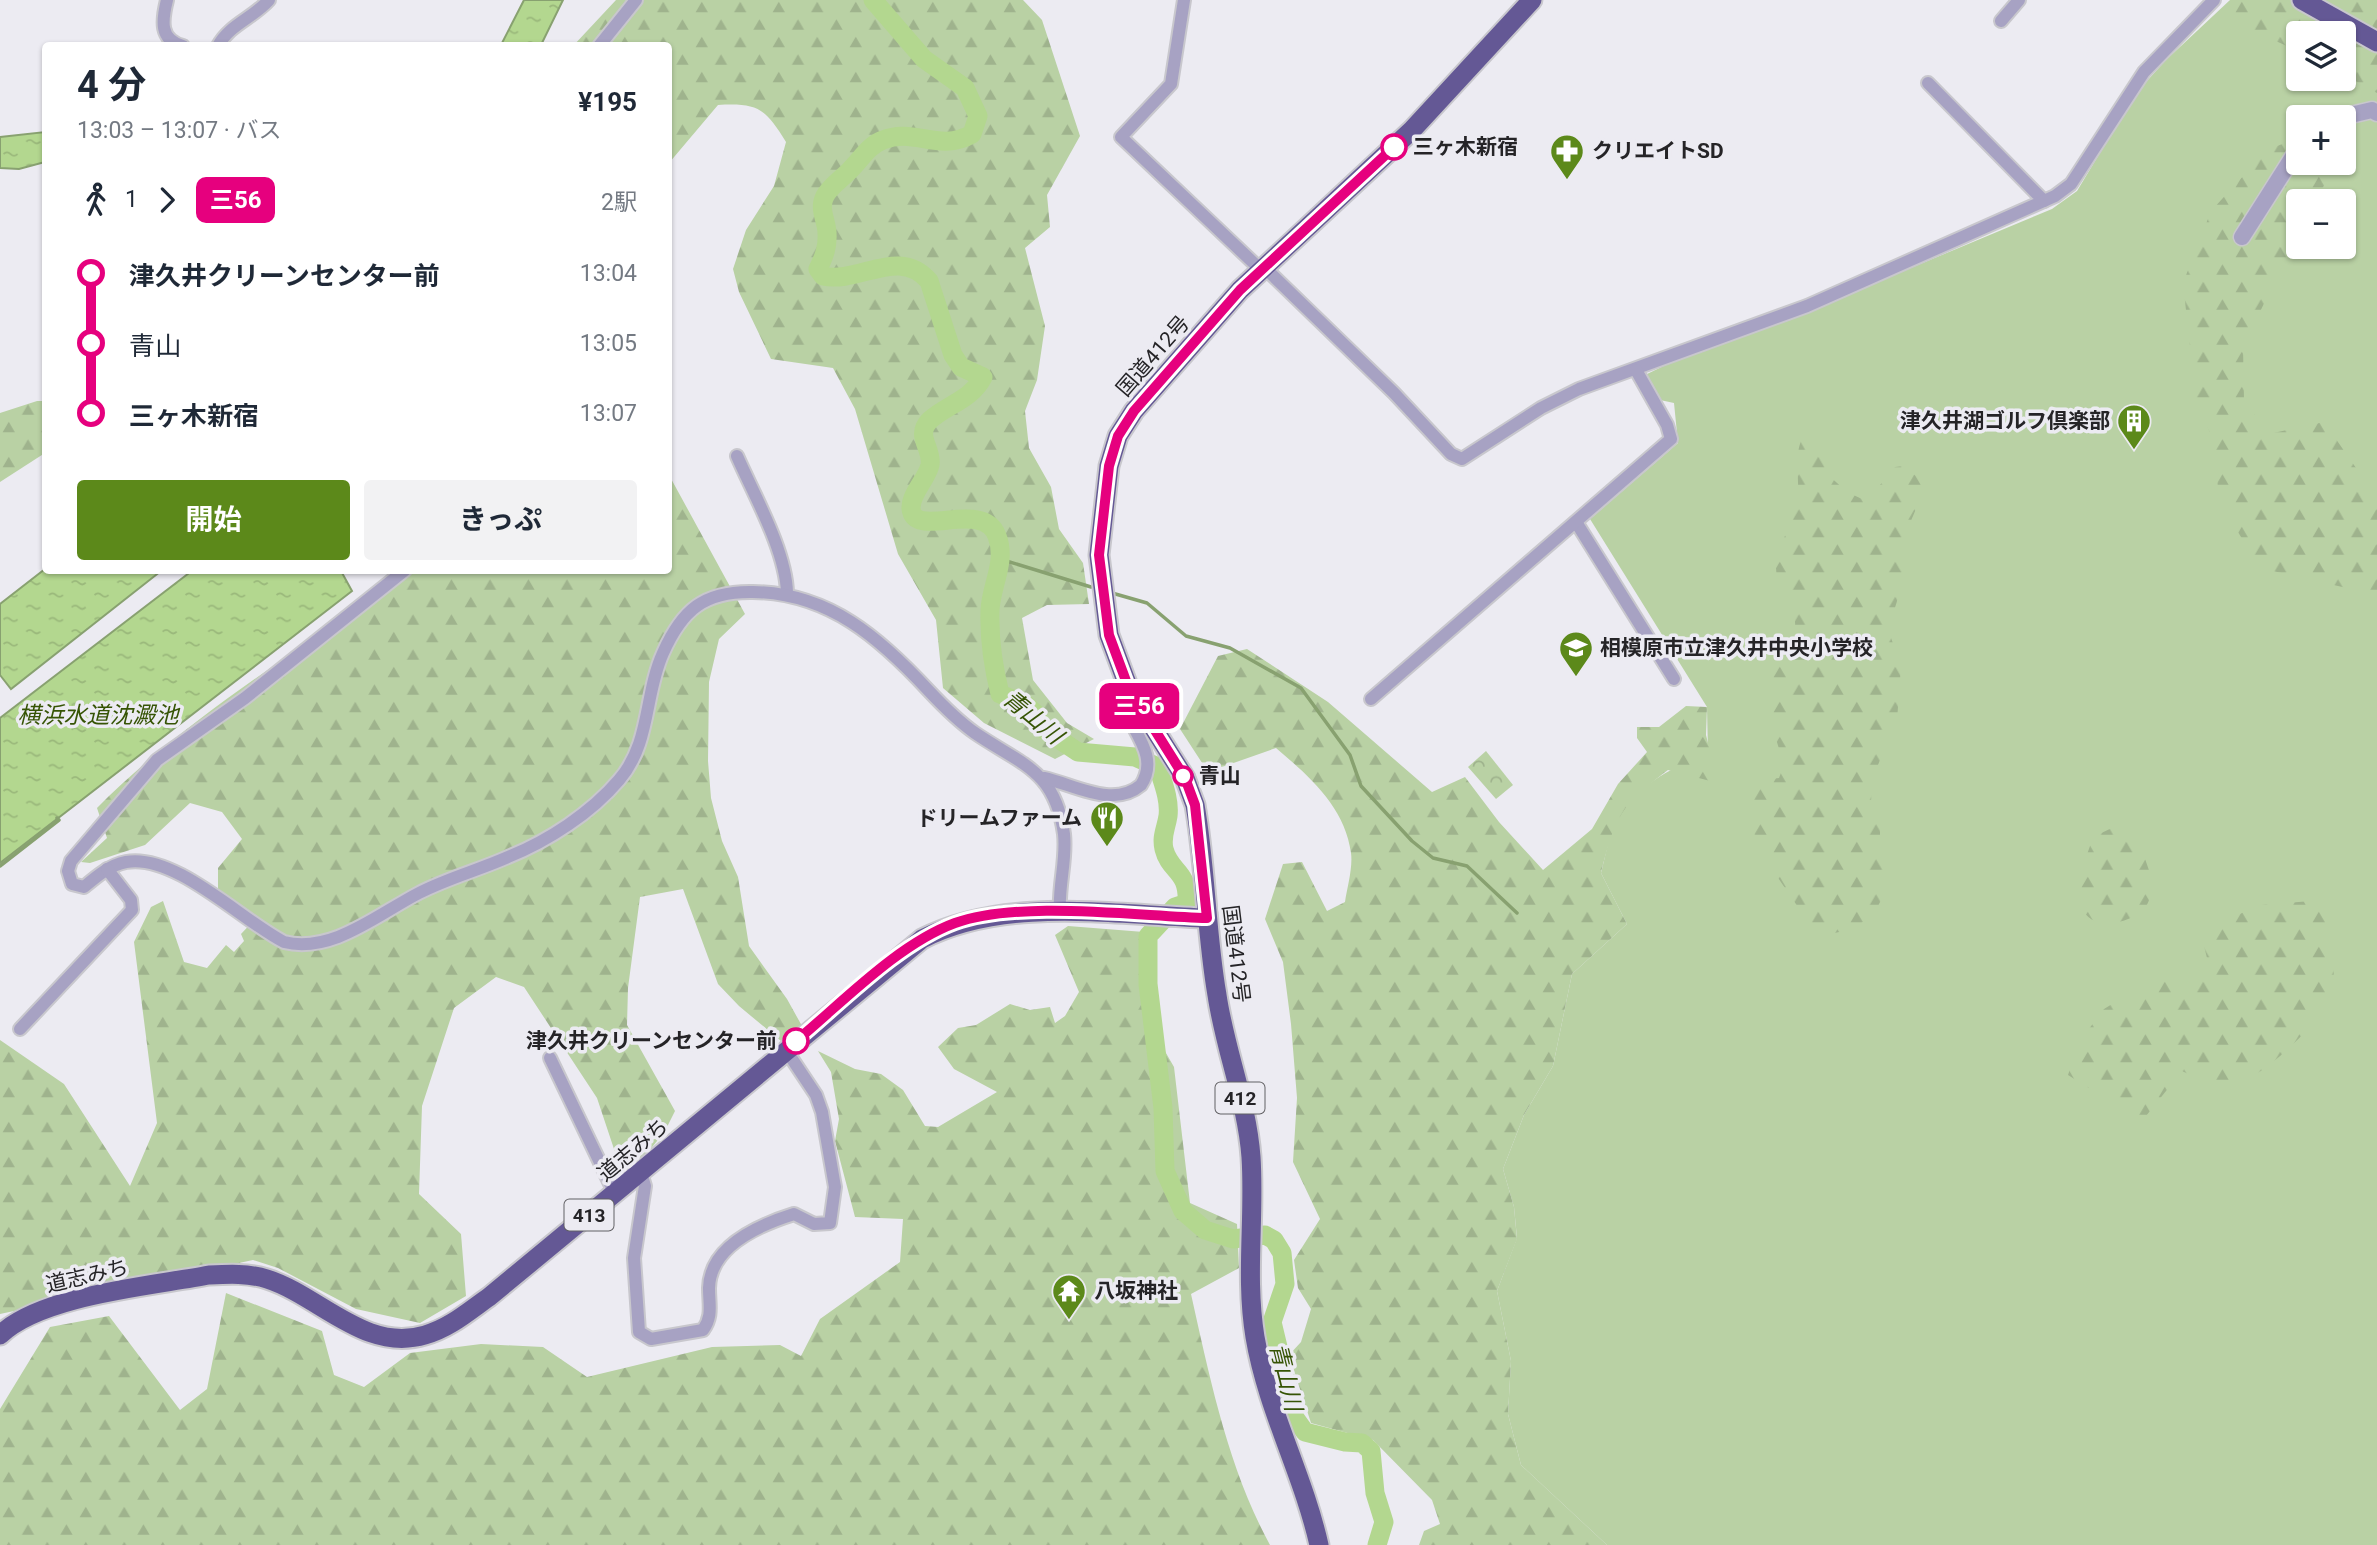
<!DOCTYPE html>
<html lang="ja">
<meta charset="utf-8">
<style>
body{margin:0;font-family:Roboto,"Noto Sans JP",sans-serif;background:#f2f2f3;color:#1f2937;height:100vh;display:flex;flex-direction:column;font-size:26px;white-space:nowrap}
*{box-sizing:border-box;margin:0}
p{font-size:23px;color:#747a83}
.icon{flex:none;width:38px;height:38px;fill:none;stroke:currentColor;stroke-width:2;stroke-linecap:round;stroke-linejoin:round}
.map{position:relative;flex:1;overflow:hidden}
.side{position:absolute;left:42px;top:42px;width:630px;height:532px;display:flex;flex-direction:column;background:#fff;border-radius:7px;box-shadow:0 2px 5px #0004}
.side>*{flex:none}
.badge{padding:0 14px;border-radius:10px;font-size:24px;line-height:46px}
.controls{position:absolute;left:2286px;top:21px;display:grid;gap:14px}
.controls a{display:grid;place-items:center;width:70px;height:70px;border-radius:7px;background:#fff;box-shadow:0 2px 5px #0004;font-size:35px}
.map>.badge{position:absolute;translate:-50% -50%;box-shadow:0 0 0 4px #fff}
.legs{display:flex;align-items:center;gap:10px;height:77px;padding:0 35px;font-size:23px}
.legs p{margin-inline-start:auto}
.head{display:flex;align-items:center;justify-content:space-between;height:119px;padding:0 35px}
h1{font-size:38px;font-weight:700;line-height:52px}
.primary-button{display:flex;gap:14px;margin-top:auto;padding:14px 35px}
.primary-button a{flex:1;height:80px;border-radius:7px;background:#5c891a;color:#fff;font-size:28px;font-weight:700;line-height:80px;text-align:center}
.primary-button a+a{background:#f2f2f3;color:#1f2937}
ul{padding:0 35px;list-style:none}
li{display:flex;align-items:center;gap:24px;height:70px;font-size:26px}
li i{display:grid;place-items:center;width:10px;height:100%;margin:0 9px;background:currentColor}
li i::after{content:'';width:18px;height:18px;margin:-9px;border:5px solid;border-radius:50%;background:#fff}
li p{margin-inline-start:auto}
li:first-child i{background:linear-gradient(#0000 50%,currentColor 0)}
li:last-child i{background:linear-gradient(currentColor 50%,#0000 0)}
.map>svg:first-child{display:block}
.grass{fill:#b9d1a4;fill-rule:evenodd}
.forest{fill:url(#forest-firs)}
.park{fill:url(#park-crowns)}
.water{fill:url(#water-ripples);stroke:#88a170;stroke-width:2}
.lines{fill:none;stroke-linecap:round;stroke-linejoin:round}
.stream{stroke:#88a170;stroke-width:3.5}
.river{stroke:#b3d78f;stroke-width:19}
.minor-casing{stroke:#c8c7cd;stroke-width:16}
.tertiary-casing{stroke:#c8c7cd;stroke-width:19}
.trunk-casing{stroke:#c8c7cd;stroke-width:23}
.minor{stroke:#a7a2c3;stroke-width:12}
.tertiary{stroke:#a7a2c3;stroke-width:16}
.trunk{stroke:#645895;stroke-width:19}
.line-1-casing{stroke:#fff;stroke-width:16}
.line-1{stroke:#e6007e;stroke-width:10}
.stop-1-dot{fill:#fff;stroke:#e6007e;stroke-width:3.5}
.labels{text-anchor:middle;stroke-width:7;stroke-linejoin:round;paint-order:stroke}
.shield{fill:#ecebf2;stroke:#616064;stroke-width:2}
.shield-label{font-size:19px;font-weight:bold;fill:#252427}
.stop-label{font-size:21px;font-weight:bold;fill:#252427;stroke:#ecebf2;text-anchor:start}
.poi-label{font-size:21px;font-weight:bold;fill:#252427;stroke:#ecebf2;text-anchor:start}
.street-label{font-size:21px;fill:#252427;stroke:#ecebf2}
.water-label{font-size:23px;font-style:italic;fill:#365405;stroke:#ecebf2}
</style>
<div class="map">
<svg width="2377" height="1545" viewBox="0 0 2377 1545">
<defs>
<pattern id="forest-firs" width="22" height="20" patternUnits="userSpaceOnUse" patternTransform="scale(1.75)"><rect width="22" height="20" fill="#b9d1a4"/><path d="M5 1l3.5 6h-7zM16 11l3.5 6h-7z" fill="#9fb38d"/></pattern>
<pattern id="park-crowns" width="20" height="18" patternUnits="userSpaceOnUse" patternTransform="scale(1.75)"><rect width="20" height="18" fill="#b9d1a4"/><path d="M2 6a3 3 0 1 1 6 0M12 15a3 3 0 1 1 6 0" fill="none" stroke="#9fb38d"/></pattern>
<pattern id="water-ripples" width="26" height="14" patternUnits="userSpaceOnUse" patternTransform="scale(1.75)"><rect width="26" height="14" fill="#b3d78f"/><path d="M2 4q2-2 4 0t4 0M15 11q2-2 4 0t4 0" fill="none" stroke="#9ab87b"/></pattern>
</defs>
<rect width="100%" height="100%" fill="#ecebf2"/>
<path class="grass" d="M2230,0H2377V1545H1607L1521,1465L1508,1414L1511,1361L1497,1291L1517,1238L1514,1207L1503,1169L1524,1115L1553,1066L1572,974L1627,924L1601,873C1605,858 1608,840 1614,825C1631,787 1672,768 1708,753L1707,707L1590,519L1678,443L1674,403L1660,400L1645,375L1678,359L1810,310L2052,209L2077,191L2136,93L2166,60ZM2298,33H2343V79H2298ZM2298,117H2343V163H2298ZM2298,201H2343V247H2298Z"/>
<g class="forest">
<path d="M616,0H1023L1042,20L1080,136L1047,195L1050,227L1025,248L1045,326L1037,380L1025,411L1029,448L1051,487L1059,529L1083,563L1089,604L1047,605L1022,618L1033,680L1067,723L1094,739L1055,759L984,723L943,688L936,620L898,554L855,409L833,368L771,359L739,292L733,269L746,230L774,186L786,142C765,108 758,103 718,105L669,163L668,46H573Z"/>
<path d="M2232,0H2287L2377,53V93L2343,74V33H2298V51L2238,24L2229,10Z"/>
<path d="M2324,0H2377V31H2376Z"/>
<path d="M2298,138V163H2337L2315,201H2298V233L2243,347L2244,400L2269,434L2324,422L2377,498V595L2260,568L2219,501L2214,442L2196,401L2183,283L2211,211L2267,150Z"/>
<path d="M37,401H45V453L0,482V413Z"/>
<path d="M1812,435L1824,437L1829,448L1824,463L1826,473L1847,492L1862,499L1875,491L1895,467L1904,466L1921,480C1923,503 1913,510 1908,531C1900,566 1905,593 1887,626L1901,667L1897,720L1872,779L1871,803L1880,824V859L1884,872L1881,900L1874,914L1853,929L1830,934L1813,929L1761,853L1743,802L1744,790L1754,781L1779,778L1784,765L1776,739L1768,665L1774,646L1795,628C1797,597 1777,597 1776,568C1775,548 1792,527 1797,507C1801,485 1793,457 1802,439Z"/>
<path d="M669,475L745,614L719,639L709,682L708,761L711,798L722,841L738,877L749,946L787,999L802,1026L781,1041L739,1006L718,984L683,889L640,897L628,988L627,1025L675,1111L665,1131L637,1166L619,1164L597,1098L524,987L496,977L454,1008L422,1106L419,1194L461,1234L466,1296L420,1323L356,1309L278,1268L253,1260L0,1314V1040L64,1084L130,1186L157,1123L134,942L151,907L163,901L184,962L207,968L226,945L234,952L244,941L241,934L257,917L218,892V868L242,839L222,812L190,803L145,845L90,863L81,862L107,838L97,808C179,725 281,662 376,595L397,571L668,570Z"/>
<path d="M1247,649L1328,702L1432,792L1465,777L1499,822L1543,870L1592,829L1618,784L1647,752L1637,738V727H1659L1686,706L1707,707L1706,735L1718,783L1668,770C1620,806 1616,815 1601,873L1627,924L1572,974L1553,1066L1524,1115L1503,1169L1514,1207L1517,1239L1497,1291L1511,1361L1508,1414L1521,1465L1607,1545H1419L1424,1531L1440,1524L1432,1500L1373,1440L1311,1423L1289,1355L1301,1342L1311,1309L1298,1288L1294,1260L1320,1219L1293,1162L1297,1098L1291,1024L1283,962L1265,919L1283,864L1302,862L1327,911L1345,902C1347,888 1353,868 1351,853C1345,807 1309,776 1276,748L1208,772L1180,729L1218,656Z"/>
<path d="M2116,826L2142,850L2154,885C2151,891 2150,901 2146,906C2132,924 2091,934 2081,906C2074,884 2086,859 2093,837Z"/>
<path d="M2324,900C2329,927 2336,957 2333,986C2331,1016 2253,1089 2222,1088C2210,1088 2194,1076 2182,1071L2142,1121L2068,1075L2079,1042L2104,1009L2122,998L2168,980L2198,983L2207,958L2200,930L2262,905Z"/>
<path d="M1068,926L1144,932L1147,1020L1174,1067L1190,1203L1237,1224L1239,1268L1191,1294C1210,1379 1228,1468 1270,1545H0V1409L50,1327L109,1316L180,1410L207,1389L226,1293L322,1331L334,1375L364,1387L410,1353L481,1344L543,1347L587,1377L712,1347L780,1345L801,1356L820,1319L900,1262L903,1219L855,1217L835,1141L839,1119L831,1072L818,1051L855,1069L881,1074L903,1090L925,1126L938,1127L997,1092L954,1069L938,1047L958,1028L976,1025L1010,1004L1030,1010L1050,1007L1055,1023L1065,1016L1079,992L1055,935Z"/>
</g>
<path class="park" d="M1486,751L1513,785L1496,799L1468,767Z"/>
<g class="water">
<path d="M524,0H563L541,45H501Z"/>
<path d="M45,132V162L19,169L0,168V137Z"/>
<path d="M45,569L161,571L11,689L0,675V604Z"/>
<path d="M193,570L341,571L352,591L0,863V718Z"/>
</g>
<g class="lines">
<g class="stream">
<path d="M1000,559L1091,587"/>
<path d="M1112,593L1147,603L1186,636L1230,648L1301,688L1350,755L1361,786L1412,841L1433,858L1467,866L1517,913"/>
<path d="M0,866L59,820L57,818"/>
</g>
<path class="river" d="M873,0L924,59L965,88L978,116L972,134C939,153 914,127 883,140C869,145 861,159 851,169C843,178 830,186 825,196C818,209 827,221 827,233C828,247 824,257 818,269L823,276C859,284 899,246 929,281L953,355L961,367L983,377C971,400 948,404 930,420C914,436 933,448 930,465C927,480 906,498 912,513C921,536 984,500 997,536C1007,562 991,585 990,610C989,639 993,666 1000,694L1025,704L1036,714L1042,728L1078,752L1135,757L1158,767C1163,783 1170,800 1168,816C1166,829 1161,836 1164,849C1170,873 1189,870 1187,903L1175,907L1148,936V984L1163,1108L1165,1171L1183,1211L1205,1230L1233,1239L1265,1235L1274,1240L1282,1253L1285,1284L1272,1322L1295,1418L1305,1432L1345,1442L1362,1443L1371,1451L1375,1493L1384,1522L1377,1545"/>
<g class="minor-casing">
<g id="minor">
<path d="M167,0C162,20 159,40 183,46"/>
<path d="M1184,0L1171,84L1121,137L1261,270"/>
<path d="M2001,21L2019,0"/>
<path d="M218,46C229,25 253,18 269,0"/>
<path d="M599,46L636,0"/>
<path d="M1928,83L2044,201"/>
<path d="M1264,267L1394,393L1451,454L1462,459L1541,408L1579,389L1807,306L2055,196L2071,184L2144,72L2214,0"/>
<path d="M737,456C754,495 786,551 787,593"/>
<path d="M1576,522L1674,679"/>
<path d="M405,570L245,698L157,760L71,861L68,871L72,884L84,887C97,876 110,865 126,862C175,853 241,920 284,942C332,954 378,914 419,893C448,878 479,870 508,857C548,841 591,813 619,780C651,743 644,695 663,653C682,610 704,591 753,592C829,593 880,638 929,691C944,707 958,721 975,733C1022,765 1055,770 1064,834C1067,860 1058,886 1060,913"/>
<path d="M1371,699L1671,439L1667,425L1636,370"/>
<path d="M1044,778C1073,784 1113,809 1141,785C1163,751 1121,723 1122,694L1129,689"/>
<path d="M20,1029L132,910L131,900L107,869"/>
<path d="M550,1058L615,1194"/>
<path d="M641,1173L645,1186L634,1258L639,1332L651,1339L703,1330C713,1316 709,1305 709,1288C710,1246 759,1225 794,1214L814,1224L830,1223L835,1187L822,1112L816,1095L786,1050"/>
</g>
</g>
<g class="tertiary-casing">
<g id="tertiary">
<path d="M2342,117L2372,110L2377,113"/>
<path d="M2242,237L2298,149"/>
</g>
</g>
<g class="trunk-casing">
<g id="trunk">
<path d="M2302,0L2377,42"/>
<path d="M0,1335C41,1295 152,1286 209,1275C229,1274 248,1273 267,1279C320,1296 365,1353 425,1335C450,1328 469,1311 489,1297L922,939C1006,896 1114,915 1207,918"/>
<path d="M1319,1545C1303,1474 1267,1409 1255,1337C1245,1277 1255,1217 1251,1157C1247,1102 1225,1050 1217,995C1206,932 1206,868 1195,805L1185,778L1129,689L1109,635L1099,555L1109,466L1118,436L1134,411L1240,290L1412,130L1532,0"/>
</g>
</g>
<use href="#minor" class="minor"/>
<use href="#tertiary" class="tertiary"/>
<use href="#trunk" class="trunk"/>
</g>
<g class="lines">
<g class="line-1-casing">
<path id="line-1" d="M796,1041C843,1002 898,944 955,923C1020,900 1136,916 1207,918L1195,805L1185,778L1129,689L1109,635L1099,555L1109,466L1118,436L1134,411L1240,290L1394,147"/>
</g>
<use href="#line-1" class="line-1"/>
</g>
<defs>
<g id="pharmacy-pin" transform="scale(1.75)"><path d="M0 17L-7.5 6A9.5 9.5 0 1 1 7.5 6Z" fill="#5c891a" stroke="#ecebf2"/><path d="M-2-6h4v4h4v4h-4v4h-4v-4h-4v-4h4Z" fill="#fff"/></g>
<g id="building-pin" transform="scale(1.75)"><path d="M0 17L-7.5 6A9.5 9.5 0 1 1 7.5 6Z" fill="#5c891a" stroke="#ecebf2"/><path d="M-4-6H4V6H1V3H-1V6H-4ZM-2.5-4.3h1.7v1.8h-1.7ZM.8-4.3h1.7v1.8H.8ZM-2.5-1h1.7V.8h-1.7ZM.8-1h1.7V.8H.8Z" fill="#fff"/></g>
<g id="school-pin" transform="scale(1.75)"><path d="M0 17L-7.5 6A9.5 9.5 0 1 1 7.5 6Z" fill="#5c891a" stroke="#ecebf2"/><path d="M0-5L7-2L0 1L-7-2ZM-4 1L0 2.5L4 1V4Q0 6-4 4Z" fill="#fff"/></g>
<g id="restaurant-pin" transform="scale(1.75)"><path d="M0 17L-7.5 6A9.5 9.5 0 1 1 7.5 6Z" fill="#5c891a" stroke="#ecebf2"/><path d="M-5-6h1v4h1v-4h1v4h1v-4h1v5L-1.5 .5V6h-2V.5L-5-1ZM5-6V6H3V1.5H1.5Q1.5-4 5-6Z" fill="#fff"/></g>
<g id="temple-pin" transform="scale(1.75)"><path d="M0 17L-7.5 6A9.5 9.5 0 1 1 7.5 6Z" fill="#5c891a" stroke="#ecebf2"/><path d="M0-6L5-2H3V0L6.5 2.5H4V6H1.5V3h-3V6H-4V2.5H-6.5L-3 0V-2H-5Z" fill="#fff"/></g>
</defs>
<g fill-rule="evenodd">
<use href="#pharmacy-pin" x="1567" y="151"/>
<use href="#building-pin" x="2134" y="421"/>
<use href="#school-pin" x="1576" y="648"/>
<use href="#restaurant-pin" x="1107" y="818"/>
<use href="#temple-pin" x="1069" y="1291"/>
</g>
<g class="stop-1-dot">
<circle cx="1394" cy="147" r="12"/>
<circle cx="1183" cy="776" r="9"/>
<circle cx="796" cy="1041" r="12"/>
</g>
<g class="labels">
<g class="shield">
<rect x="1215.5" y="1082.5" width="49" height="31" rx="5"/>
<rect x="564.5" y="1199.5" width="49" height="31" rx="5"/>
</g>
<g class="shield-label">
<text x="1240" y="1105">412</text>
<text x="589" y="1222">413</text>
</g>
<g class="stop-label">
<text x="1413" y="154">三ヶ木新宿</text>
<text x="1199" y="783">青山</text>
<text x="777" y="1048" text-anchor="end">津久井クリーンセンター前</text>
</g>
<g class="poi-label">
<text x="1592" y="158">クリエイトSD</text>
<text x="2110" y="428" text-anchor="end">津久井湖ゴルフ倶楽部</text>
<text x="1600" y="655">相模原市立津久井中央小学校</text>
<text x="1082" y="825" text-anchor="end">ドリームファーム</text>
<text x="1094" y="1298">八坂神社</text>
</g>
<g class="street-label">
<text transform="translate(1153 356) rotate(-49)" y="7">国道412号</text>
<text transform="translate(1236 954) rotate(83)" y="7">国道412号</text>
<text transform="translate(633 1150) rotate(-40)" y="7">道志みち</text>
<text transform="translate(87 1276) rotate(-13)" y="7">道志みち</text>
</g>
<g class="water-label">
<text x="98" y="723">横浜水道沈澱池</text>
<text transform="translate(1033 717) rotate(40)" y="8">青山川</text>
<text transform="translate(1286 1377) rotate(76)" y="8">青山川</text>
</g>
</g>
</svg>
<div class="controls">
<a><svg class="icon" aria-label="layers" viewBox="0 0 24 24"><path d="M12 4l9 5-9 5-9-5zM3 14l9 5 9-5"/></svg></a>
<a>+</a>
<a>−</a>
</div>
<b class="badge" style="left:1139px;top:706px;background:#e6007e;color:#fff">三56</b>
<section class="side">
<div class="head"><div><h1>4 分</h1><p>13:03 – 13:07 · バス</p></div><b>¥195</b></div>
<div class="legs"><svg class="icon" aria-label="walk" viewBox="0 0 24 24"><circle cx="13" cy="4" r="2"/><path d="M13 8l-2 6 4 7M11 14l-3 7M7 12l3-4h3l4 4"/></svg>1<svg class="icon" aria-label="forward" viewBox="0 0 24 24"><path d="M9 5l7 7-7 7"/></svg><b class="badge" style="background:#e6007e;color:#fff">三56</b><p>2駅</p></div>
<ul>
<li><i style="color:#e6007e"></i><b>津久井クリーンセンター前</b><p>13:04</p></li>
<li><i style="color:#e6007e"></i><span>青山</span><p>13:05</p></li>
<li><i style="color:#e6007e"></i><b>三ヶ木新宿</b><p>13:07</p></li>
</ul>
<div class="primary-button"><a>開始</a><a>きっぷ</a></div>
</section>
</div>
